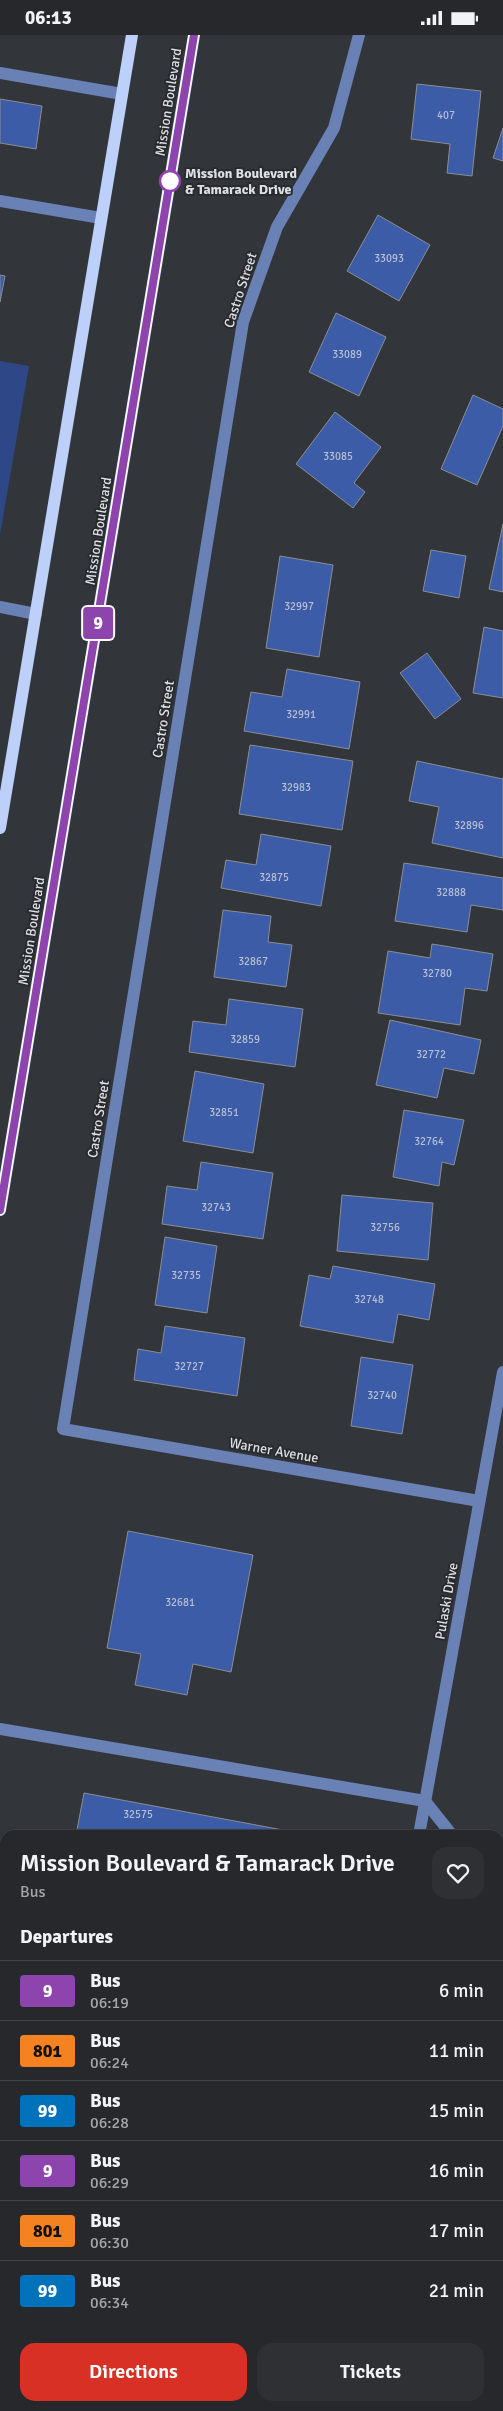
<!DOCTYPE html>
<style>
body{margin:0;font-family:Signika,sans-serif;background:#2e3033;color:#f1f3f6;height:100vh;display:flex;flex-direction:column;font-size:19px;white-space:nowrap}
*{box-sizing:border-box;margin:0}
p{font-size:16px;color:#a4a6a9}
.icon{flex:none;width:28px;height:28px;fill:none;stroke:currentColor;stroke-width:2;stroke-linecap:round;stroke-linejoin:round}
.map{position:relative;flex:1;overflow:hidden}
.panel{position:absolute;left:0px;top:1795px;width:504px;height:581px;display:flex;flex-direction:column;background:#26282b;border-radius:15px 15px 0 0;box-shadow:0 1px 4px #0004,0 0 0 1px #424447}
.panel>*{flex:none}
.badge{padding:0 10px;border-radius:4px;font-size:18px;line-height:32px}
.map>.badge{position:absolute;translate:-50% -50%;box-shadow:0 0 0 2px #fff}
h2{padding:0 20px;font-size:19px;line-height:45px}
.round{display:grid;place-items:center;flex:none;width:52px;height:52px;border-radius:15px;background:#2e3033}
.headline{display:flex;align-items:center;justify-content:space-between;height:85px;padding:0 20px}
h1{font-size:24px;font-weight:600;line-height:38px}
.button{display:flex;gap:10px;margin-top:auto;padding:10px 20px}
.button a{flex:1;height:58px;border-radius:15px;background:#d93025;color:#fff;font-size:20px;font-weight:600;line-height:58px;text-align:center}
.button a+a{background:#2e3033;color:#f1f3f6}
ul{padding:0;list-style:none}
li{display:flex;align-items:center;gap:15px;height:60px;padding:0 20px;border-top:1px solid #424447}
li div{flex:1}
li b{display:block;font-size:19px}
li em{font-style:normal}
li .badge{min-width:55px;font-weight:700;text-align:center}
.status{display:flex;justify-content:space-between;align-items:center;height:35px;padding:0 25px;background:#26282b;direction:ltr}
.status svg{height:14px;fill:currentColor}
.map>svg:first-child{display:block}
.green{fill:#2e4887}
.building{fill:#3d5ca7;stroke:#8b8d93}
.lines{fill:none;stroke-linecap:round;stroke-linejoin:round}
.minor{stroke:#6a81b5;stroke-width:12}
.major{stroke:#bcd0fa;stroke-width:12}
.line-casing{stroke:#fff;stroke-width:11}
.line{stroke:#8e44ad;stroke-width:8}
.stop-dot{fill:#fff;stroke:#8e44ad;stroke-width:2.5}
.labels{text-anchor:middle;stroke-width:4;stroke-linejoin:round;paint-order:stroke}
.number-label{font-size:11px;fill:#b5bed3}
.street-label{font-size:14px;fill:#dddfe2;stroke:#282b2f}
.stop-label{font-size:14px;font-weight:bold;fill:#dddfe2;stroke:#282b2f;text-anchor:start}
</style>
<div class="status"><b>06:13</b><svg viewBox="0 0 49 12"><path d="M0 12V9h3v3zM5 12V6h3v6zM10 12V3h3v9zM15 12V0h3v12zM26 1h20v11H26zM47 4h2v5h-2z"/></svg></div>
<div class="map">
<svg width="503" height="2376" viewBox="0 0 503 2376">
<rect width="100%" height="100%" fill="#323539"/>
<path class="green" d="M0,326L29,331L0,500Z"/>
<g class="building">
<path d="M417,49L481,56L472,141L447,138L450,109L411,104Z"/>
<path d="M0,64L42,71L36,114L0,108Z"/>
<path d="M503,93V126L493,123Z"/>
<path d="M378,180L430,210L399,266L347,236Z"/>
<path d="M0,240L5,241L0,267Z"/>
<path d="M336,278L386,302L359,361L309,337Z"/>
<path d="M473,360L503,374V391L477,450L441,434Z"/>
<path d="M335,377L381,412L354,448L365,457L353,473L296,429Z"/>
<path d="M503,489V557L489,554Z"/>
<path d="M431,515L466,521L459,563L423,556Z"/>
<path d="M280,521L333,530L319,622L266,613Z"/>
<path d="M484,592L503,596V663L473,658Z"/>
<path d="M427,618L461,664L435,684L400,638Z"/>
<path d="M287,634L360,647L349,714L244,696L251,657L282,662Z"/>
<path d="M250,710L353,726L342,795L239,779Z"/>
<path d="M417,726L503,744V823L432,808L439,772L409,766Z"/>
<path d="M261,799L331,811L321,871L221,853L226,825L256,830Z"/>
<path d="M404,828L503,843V875L471,870L467,897L395,886Z"/>
<path d="M223,875L271,881L268,907L292,910L286,952L214,942Z"/>
<path d="M432,909L493,919L487,956L465,953L460,990L378,978L388,916L430,923Z"/>
<path d="M229,964L303,974L295,1032L189,1017L193,986L226,990Z"/>
<path d="M390,985L481,1005L474,1039L444,1033L437,1063L376,1050Z"/>
<path d="M195,1036L264,1049L253,1118L183,1106Z"/>
<path d="M404,1075L464,1085L454,1130L442,1127L439,1151L393,1142Z"/>
<path d="M201,1127L273,1138L263,1204L162,1189L167,1151L197,1155Z"/>
<path d="M342,1160L433,1168L428,1225L337,1216Z"/>
<path d="M165,1202L217,1211L207,1278L155,1270Z"/>
<path d="M333,1231L435,1249L429,1285L398,1279L393,1308L300,1291L309,1240L330,1244Z"/>
<path d="M165,1291L245,1303L237,1361L134,1345L138,1314L161,1318Z"/>
<path d="M361,1322L413,1330L402,1399L351,1391Z"/>
<path d="M128,1496L253,1520L231,1637L193,1629L187,1660L135,1650L141,1619L107,1613Z"/>
<path d="M84,1758L310,1800H76Z"/>
<path d="M499,1990L503,1991L499,2025Z"/>
<path d="M503,2098V2154L499,2148V2102Z"/>
<path d="M499,2221L503,2226V2269L499,2263Z"/>
<path d="M503,2293V2333L499,2336V2296Z"/>
<path d="M499,2361L503,2367V2376H443L439,2371H499Z"/>
</g>
<g class="lines">
<g class="minor">
<path d="M359,0L334,93L277,192L243,287L63,1394L479,1466"/>
<path d="M0,38L122,59"/>
<path d="M0,166L101,183"/>
<path d="M0,572L36,579"/>
<path d="M0,1694L425,1766L452,1800"/>
<path d="M419,1800L503,1337"/>
<path d="M499,1860L503,1866"/>
<path d="M0,2298L5,2299"/>
<path d="M350,2371L357,2376"/>
<path d="M11,2376L12,2371"/>
<path d="M318,2376L319,2371"/>
</g>
<g class="major">
<path d="M0,793L132,0"/>
<path d="M0,1175L194,0"/>
</g>
</g>
<g class="lines">
<g class="line-casing">
<path id="line" d="M0,1175L194,0"/>
</g>
<use href="#line" class="line"/>
</g>
<circle class="stop-dot" cx="170" cy="146" r="10"/>
<g class="labels">
<g class="number-label">
<text x="446" y="84">407</text>
<text x="389" y="227">33093</text>
<text x="347" y="323">33089</text>
<text x="338" y="425">33085</text>
<text x="299" y="575">32997</text>
<text x="301" y="683">32991</text>
<text x="296" y="756">32983</text>
<text x="469" y="794">32896</text>
<text x="274" y="846">32875</text>
<text x="451" y="861">32888</text>
<text x="253" y="930">32867</text>
<text x="437" y="942">32780</text>
<text x="245" y="1008">32859</text>
<text x="431" y="1023">32772</text>
<text x="224" y="1081">32851</text>
<text x="429" y="1110">32764</text>
<text x="216" y="1176">32743</text>
<text x="385" y="1196">32756</text>
<text x="186" y="1244">32735</text>
<text x="369" y="1268">32748</text>
<text x="189" y="1335">32727</text>
<text x="382" y="1364">32740</text>
<text x="180" y="1571">32681</text>
<text x="138" y="1783">32575</text>
</g>
<g class="street-label">
<text transform="translate(168 67) rotate(-81)" y="5">Mission Boulevard</text>
<text transform="translate(240 255) rotate(-72)" y="5">Castro Street</text>
<text transform="translate(98 496) rotate(-81)" y="5">Mission Boulevard</text>
<text transform="translate(163 684) rotate(-81)" y="5">Castro Street</text>
<text transform="translate(31 896) rotate(-81)" y="5">Mission Boulevard</text>
<text transform="translate(98 1084) rotate(-81)" y="5">Castro Street</text>
<text transform="translate(274 1415) rotate(10)" y="5">Warner Avenue</text>
<text transform="translate(446 1566) rotate(-80)" y="5">Pulaski Drive</text>
</g>
<g class="stop-label">
<text x="185" y="143">Mission Boulevard<tspan x="185" dy="16">&amp; Tamarack Drive</tspan></text>
</g>
</g>
</svg>
<b class="badge" style="left:98px;top:588px;background:#8e44ad;color:#fff">9</b>
<section class="panel">
<div class="headline"><div><h1>Mission Boulevard &amp; Tamarack Drive</h1><p>Bus</p></div><a class="round"><svg class="icon" aria-label="heart" viewBox="0 0 24 24"><path d="M12 20l-8-8c-3-5 5-10 8-4 3-6 11-1 8 4z"/></svg></a></div>
<h2>Departures</h2>
<ul>
<li><span class="badge" style="background:#8e44ad;color:#fff">9</span><div><b>Bus</b><p>06:19</p></div><em>6 min</em></li>
<li><span class="badge" style="background:#f58220;color:#111">801</span><div><b>Bus</b><p>06:24</p></div><em>11 min</em></li>
<li><span class="badge" style="background:#0072bc;color:#fff">99</span><div><b>Bus</b><p>06:28</p></div><em>15 min</em></li>
<li><span class="badge" style="background:#8e44ad;color:#fff">9</span><div><b>Bus</b><p>06:29</p></div><em>16 min</em></li>
<li><span class="badge" style="background:#f58220;color:#111">801</span><div><b>Bus</b><p>06:30</p></div><em>17 min</em></li>
<li><span class="badge" style="background:#0072bc;color:#fff">99</span><div><b>Bus</b><p>06:34</p></div><em>21 min</em></li>
</ul>
<div class="button"><a>Directions</a><a>Tickets</a></div>
</section>
</div>
